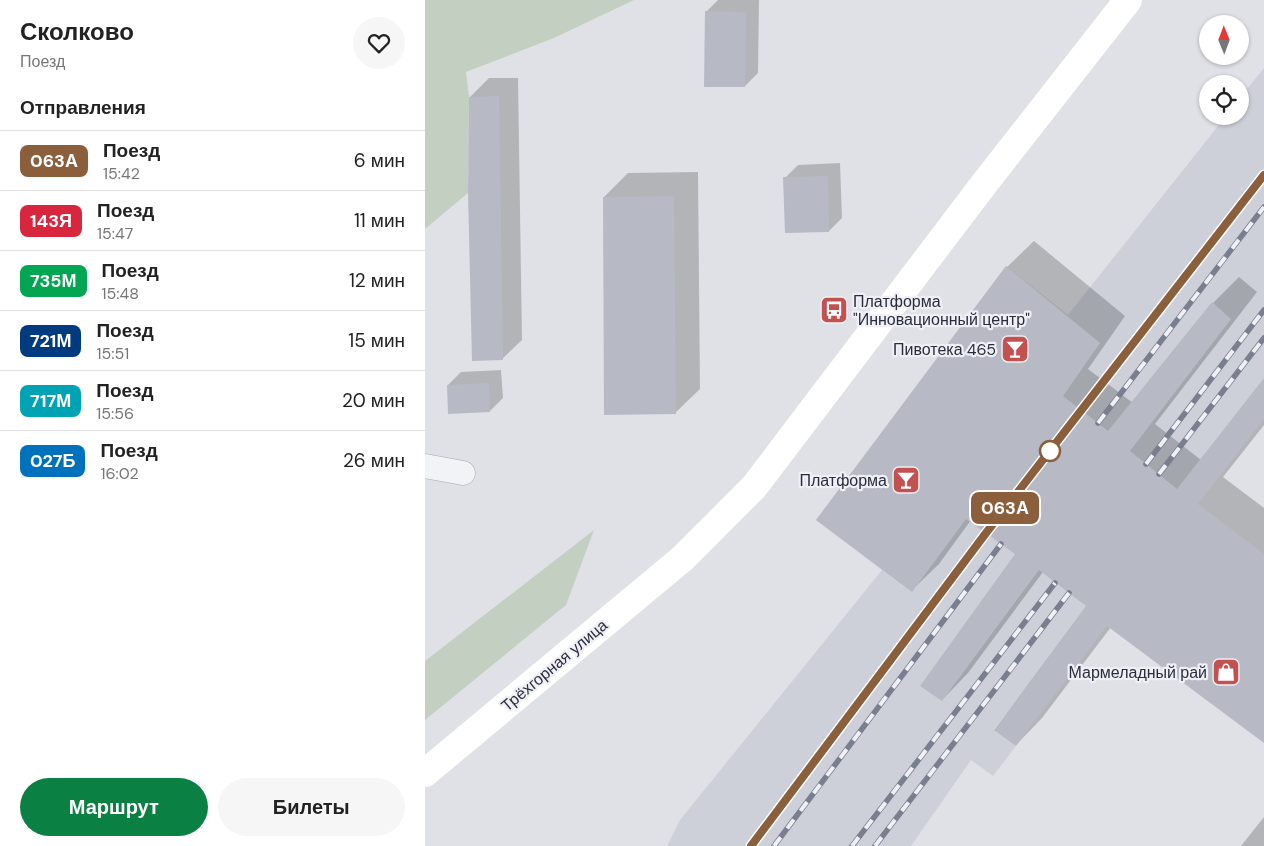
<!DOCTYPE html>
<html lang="ru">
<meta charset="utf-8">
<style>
body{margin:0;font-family:"DM Sans",sans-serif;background:#f6f6f6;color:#222;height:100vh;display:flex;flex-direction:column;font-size:19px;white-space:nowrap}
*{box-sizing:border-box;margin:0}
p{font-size:16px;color:#767676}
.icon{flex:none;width:28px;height:28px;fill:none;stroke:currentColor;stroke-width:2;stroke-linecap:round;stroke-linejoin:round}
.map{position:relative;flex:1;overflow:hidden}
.drawer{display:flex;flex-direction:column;background:#fff;width:425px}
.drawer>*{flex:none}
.badge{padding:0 10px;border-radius:8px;font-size:18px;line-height:32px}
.needle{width:32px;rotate:359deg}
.tools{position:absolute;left:774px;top:15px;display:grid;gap:10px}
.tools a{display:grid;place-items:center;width:50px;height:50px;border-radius:50%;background:#fff;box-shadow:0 1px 4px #0004;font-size:25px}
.map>.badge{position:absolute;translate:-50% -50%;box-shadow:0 0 0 2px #fff}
h2{padding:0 20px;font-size:19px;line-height:45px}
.round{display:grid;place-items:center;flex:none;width:52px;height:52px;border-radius:26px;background:#f6f6f6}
.headline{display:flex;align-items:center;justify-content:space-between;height:85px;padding:0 20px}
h1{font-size:24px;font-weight:600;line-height:38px}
.primary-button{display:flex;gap:10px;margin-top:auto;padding:10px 20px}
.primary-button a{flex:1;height:58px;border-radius:30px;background:#0b8043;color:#fff;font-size:20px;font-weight:600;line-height:58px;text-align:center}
.primary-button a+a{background:#f6f6f6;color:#222}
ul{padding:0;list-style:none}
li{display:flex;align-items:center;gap:15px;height:60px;padding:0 20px;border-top:1px solid #e0e0e0}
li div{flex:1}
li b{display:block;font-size:19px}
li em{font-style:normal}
li .badge{min-width:55px;font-weight:700;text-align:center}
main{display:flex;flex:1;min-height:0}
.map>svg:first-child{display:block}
.built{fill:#ced0d9}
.green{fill:#c3d0c1}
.shadow{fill:#0003}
.building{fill:#b7bac4}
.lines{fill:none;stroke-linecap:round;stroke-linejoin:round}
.street-casing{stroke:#a6a7b1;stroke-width:25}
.street{stroke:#f2f3f6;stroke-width:24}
.secondary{stroke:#fff;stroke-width:28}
.rail-casing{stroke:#7a7f90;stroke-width:5.5}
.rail{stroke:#eff0f5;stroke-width:4;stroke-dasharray:11;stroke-linecap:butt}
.line-casing{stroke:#fff;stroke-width:11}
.line{stroke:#8b5e3c;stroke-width:8}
.stop-dot{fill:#fff;stroke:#8b5e3c;stroke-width:2.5}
.labels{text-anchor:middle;stroke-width:4.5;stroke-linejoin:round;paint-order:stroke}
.poi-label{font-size:16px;fill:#2a2d3d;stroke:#eff0f5;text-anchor:end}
.street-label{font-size:16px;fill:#2a2d3d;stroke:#eff0f5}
</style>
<main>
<section class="drawer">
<div class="headline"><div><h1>Сколково</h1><p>Поезд</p></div><a class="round"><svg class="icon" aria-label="heart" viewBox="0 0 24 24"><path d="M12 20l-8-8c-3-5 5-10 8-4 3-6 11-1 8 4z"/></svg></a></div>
<h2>Отправления</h2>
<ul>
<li><span class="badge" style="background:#8b5e3c;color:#fff">063А</span><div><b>Поезд</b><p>15:42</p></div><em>6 мин</em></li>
<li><span class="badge" style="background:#d7263d;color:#fff">143Я</span><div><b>Поезд</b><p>15:47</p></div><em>11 мин</em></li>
<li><span class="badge" style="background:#00a651;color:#fff">735М</span><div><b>Поезд</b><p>15:48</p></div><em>12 мин</em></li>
<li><span class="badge" style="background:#003b80;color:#fff">721М</span><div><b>Поезд</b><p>15:51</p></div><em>15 мин</em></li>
<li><span class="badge" style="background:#00a3b4;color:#fff">717М</span><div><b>Поезд</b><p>15:56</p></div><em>20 мин</em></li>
<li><span class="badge" style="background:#0072bc;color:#fff">027Б</span><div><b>Поезд</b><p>16:02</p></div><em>26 мин</em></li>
</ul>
<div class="primary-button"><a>Маршрут</a><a>Билеты</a></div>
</section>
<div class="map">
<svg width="839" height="846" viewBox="0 0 839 846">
<rect width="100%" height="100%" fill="#e0e1e7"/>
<path class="built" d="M839,68V379L569,729L591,746L568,776L546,760L486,846H242L255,820L457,570L391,520L581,266L643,315L801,116H815V98Z"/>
<g class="green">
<path d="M0,0H209L129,38L41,72L44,97L43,193L0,229Z"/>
<path d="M169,530L141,605L0,720V661Z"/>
</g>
<g class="shadow">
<path d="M293,0H334L333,73L320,86L281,12Z"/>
<path d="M64,78H93L97,340L77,359L45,97Z"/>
<path d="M415,163L417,218L404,231L360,178L373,165Z"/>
<path d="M273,172L275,389L250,413L179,197L203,173Z"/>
<path d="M609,241L700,316L663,369L708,403L788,303L814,277L832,292L730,424L776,460L839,380V425L798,477L839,508V741L686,627L617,718L591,745L663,605L618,572L543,673L517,700L592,554L546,520L514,564L487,590L582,267Z"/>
<path d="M76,370L78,398L65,411L23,385L36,372Z"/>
<path d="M839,817V846H816Z"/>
</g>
<g class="building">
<path d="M280,11L321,12L320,87H279Z"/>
<path d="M74,96L78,360L47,361L43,193L44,97Z"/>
<path d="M403,176L404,232L360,233L358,177Z"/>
<path d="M249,196L251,414L179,415L178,197Z"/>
<path d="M581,266L675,343L638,396L683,431L787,302L806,319L705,451L752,489L839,378V419L773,504L839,554V743L682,626L591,746L569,730L661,606L614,570L517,701L495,686L590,554L541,519L487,592L391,520Z"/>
<path d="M64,383L65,412L23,414L22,385Z"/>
</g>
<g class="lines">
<g class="street-casing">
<path id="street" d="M0,466L38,473"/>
</g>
<use href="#street" class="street"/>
<path class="secondary" d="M0,773L258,558L329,487L559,184L703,0"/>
<g class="rail-casing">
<g id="rail">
<path d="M656,410L839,175"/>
<path d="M673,423L839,207"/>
<path d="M721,464L839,310"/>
<path d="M734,474L839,338"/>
<path d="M326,846L561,533"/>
<path d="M349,846L576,544"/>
<path d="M427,846L630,583"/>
<path d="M450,846L644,593"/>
</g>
</g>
<use href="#rail" class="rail"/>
</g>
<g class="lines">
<g class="line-casing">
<path id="line" d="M326,846L561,533L839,175"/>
</g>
<use href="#line" class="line"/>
</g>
<defs>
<g id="bus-square" transform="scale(1.4375)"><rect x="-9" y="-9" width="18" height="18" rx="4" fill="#c2514f" stroke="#eff0f5"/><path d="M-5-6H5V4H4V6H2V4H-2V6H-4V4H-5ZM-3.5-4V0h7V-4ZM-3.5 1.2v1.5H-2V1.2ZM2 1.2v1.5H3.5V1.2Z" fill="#fff"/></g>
<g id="bar-square" transform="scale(1.4375)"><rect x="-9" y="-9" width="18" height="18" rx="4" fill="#c2514f" stroke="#eff0f5"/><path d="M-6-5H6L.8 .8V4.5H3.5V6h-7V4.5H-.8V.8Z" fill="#fff"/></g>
<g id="shop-square" transform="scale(1.4375)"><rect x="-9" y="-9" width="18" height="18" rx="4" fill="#c2514f" stroke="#eff0f5"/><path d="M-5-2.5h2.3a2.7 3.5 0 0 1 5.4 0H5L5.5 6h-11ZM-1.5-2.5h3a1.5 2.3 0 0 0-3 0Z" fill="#fff"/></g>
</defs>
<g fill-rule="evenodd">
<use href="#bus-square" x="409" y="310"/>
<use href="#bar-square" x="590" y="349"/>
<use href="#bar-square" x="481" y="480"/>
<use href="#shop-square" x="801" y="672"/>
</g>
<circle class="stop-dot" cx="625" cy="451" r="10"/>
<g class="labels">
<g class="poi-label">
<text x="428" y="307" text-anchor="start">Платформа<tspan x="428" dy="18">"Инновационный центр"</tspan></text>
<text x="571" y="355">Пивотека 465</text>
<text x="462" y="486">Платформа</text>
<text x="782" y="678">Мармеладный рай</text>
</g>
<g class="street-label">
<text transform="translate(129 665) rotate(-40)" y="6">Трёхгорная улица</text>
</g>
</g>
</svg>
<div class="tools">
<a><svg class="needle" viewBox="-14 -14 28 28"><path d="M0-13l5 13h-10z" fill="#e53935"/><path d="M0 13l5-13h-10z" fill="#767676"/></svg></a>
<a><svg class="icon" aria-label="locate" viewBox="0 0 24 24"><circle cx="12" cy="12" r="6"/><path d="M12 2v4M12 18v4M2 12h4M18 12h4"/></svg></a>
</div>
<b class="badge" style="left:580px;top:508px;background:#8b5e3c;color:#fff">063А</b>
</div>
</main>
